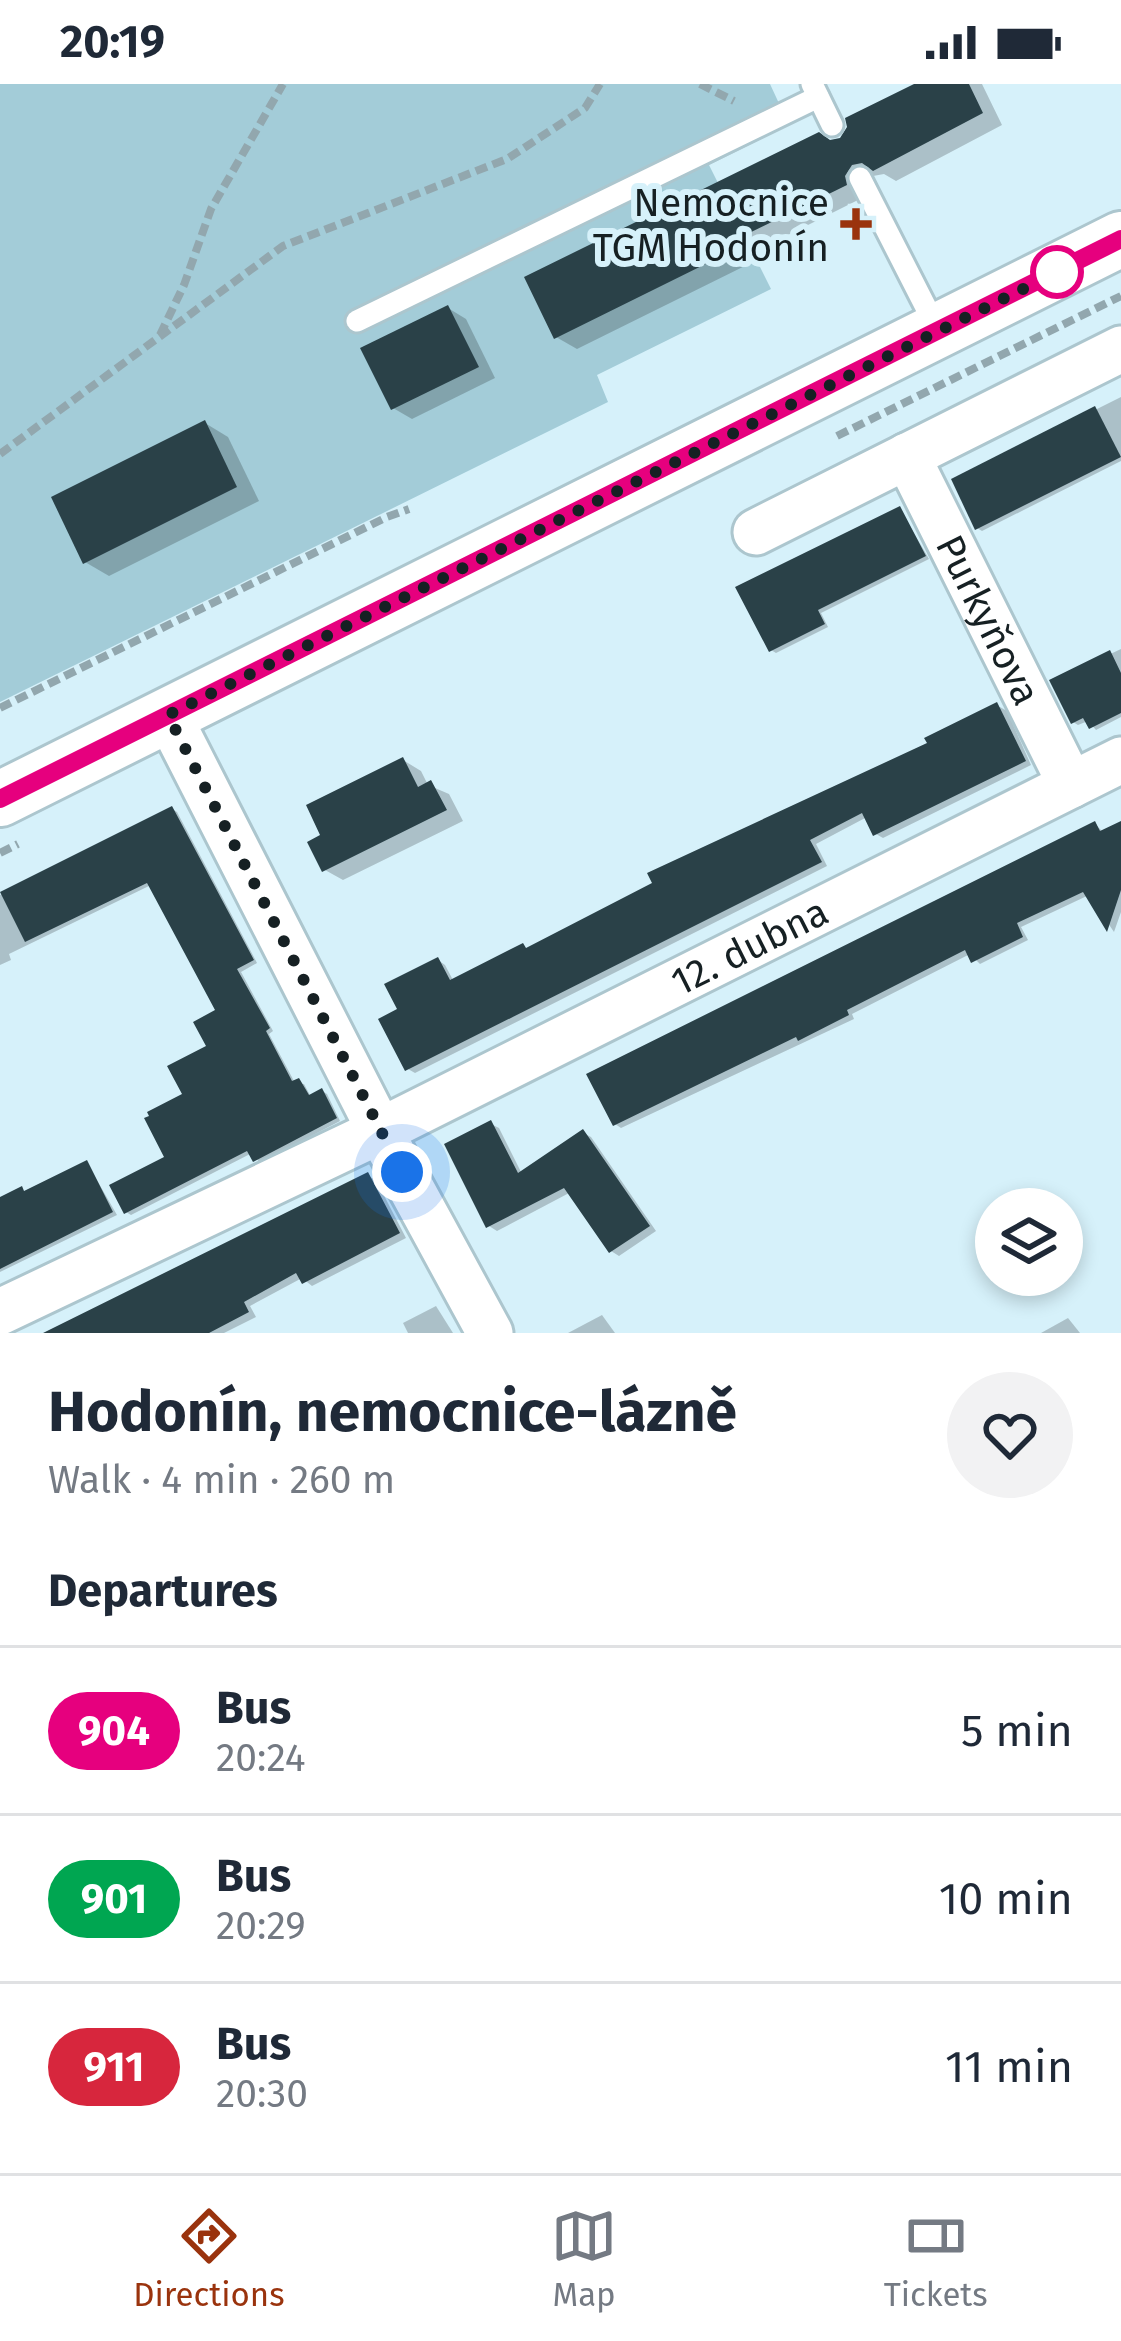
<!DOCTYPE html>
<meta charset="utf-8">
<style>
body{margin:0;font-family:"Fira Sans",sans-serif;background:#f2f2f3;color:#1f2937;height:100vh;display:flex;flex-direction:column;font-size:45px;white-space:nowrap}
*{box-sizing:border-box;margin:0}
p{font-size:39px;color:#747a83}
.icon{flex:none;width:66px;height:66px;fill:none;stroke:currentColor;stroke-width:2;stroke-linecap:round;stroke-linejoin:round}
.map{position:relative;height:1249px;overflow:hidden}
.drawer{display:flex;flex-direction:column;background:#fff;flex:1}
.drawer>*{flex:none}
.badge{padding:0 24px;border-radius:39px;font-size:42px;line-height:78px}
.controls{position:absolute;left:975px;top:1104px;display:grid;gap:24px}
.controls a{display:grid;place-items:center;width:108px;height:108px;border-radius:50%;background:#fff;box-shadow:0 6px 18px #0003;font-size:60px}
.you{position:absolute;width:60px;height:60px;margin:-30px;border:9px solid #fff;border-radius:50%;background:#1a73e8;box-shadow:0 0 0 18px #1a73e833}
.map>.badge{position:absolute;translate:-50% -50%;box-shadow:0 0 0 6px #fff}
h2{padding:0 48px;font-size:45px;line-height:108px}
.round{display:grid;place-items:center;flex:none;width:126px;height:126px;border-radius:63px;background:#f2f2f3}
.summary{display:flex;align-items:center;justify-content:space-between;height:204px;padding:0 48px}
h1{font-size:57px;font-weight:700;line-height:90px}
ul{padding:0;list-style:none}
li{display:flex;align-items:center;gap:36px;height:168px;padding:0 48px;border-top:3px solid #e0e1e3}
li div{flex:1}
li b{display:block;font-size:45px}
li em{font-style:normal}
li .badge{min-width:132px;font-weight:700;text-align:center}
.status{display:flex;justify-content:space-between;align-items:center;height:84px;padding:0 60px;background:#fff;direction:ltr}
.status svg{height:33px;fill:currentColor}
.tabs{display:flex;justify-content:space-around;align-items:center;height:168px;border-top:3px solid #e0e1e3;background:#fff;font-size:33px;color:#747a83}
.tabs a{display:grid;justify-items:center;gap:6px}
.tabs .current{color:#9a330d}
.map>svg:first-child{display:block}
.green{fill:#a3ccd8}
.shadow{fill:#0003}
.building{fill:#2a4148}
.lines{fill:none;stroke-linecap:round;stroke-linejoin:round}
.service-casing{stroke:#acc6ce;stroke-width:27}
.minor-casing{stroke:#acc6ce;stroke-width:51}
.tertiary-casing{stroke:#acc6ce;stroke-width:60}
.path{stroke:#92a7ae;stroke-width:8;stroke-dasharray:12 6;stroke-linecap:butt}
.service{stroke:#fff;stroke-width:21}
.minor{stroke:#fff;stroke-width:45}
.tertiary{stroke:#fff;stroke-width:54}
.line-casing{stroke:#fff;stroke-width:27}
.line{stroke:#e6007e;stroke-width:18}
.walk{stroke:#162023;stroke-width:12;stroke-dasharray:0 21.6}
.poi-dot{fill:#9a330d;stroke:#d6f1fa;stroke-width:4.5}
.stop-dot{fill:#fff;stroke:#e6007e;stroke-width:6}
.labels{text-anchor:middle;stroke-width:12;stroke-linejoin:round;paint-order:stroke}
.poi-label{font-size:39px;fill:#162023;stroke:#d6f1fa;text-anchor:end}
.street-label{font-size:39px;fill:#162023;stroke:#d6f1fa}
</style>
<div class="status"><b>20:19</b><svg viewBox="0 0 49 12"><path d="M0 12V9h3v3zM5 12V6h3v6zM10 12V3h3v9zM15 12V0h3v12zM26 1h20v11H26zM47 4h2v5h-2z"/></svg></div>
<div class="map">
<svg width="1121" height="1249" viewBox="0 0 1121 1249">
<rect width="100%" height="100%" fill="#d6f1fa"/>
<path class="green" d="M0,0H770L789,41L709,81L771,205L597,291L608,318L0,618Z"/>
<g class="shadow">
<path d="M920,0H982L1002,41L896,97L884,90L873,92L865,105L866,112L760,165L763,173L577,265L556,253Z"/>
<path d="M448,224L466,235L495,294L412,335L393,324Z"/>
<path d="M1121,313V377L982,447L977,444L955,396Z"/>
<path d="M205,339L228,353L259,417L109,492L85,478Z"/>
<path d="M900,425L929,475L821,529L828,543L776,569L771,566Z"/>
<path d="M1121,565V633L1096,646L1088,637L1078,641L1073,638L1053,597Z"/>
<path d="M1000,623L1007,627L1031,681L883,754L876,750L867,733L816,760L827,782L415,989L408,985L401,926L438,876L445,881L454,898L529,866L931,660L928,655Z"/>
<path d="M403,676L421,687L428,701L449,710L463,737L343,796L325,786Z"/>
<path d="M172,725L177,728L257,879L241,888L273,947L269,950L295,999L304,1000L311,1013L322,1007L327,1010L340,1037L260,1079L252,1069L131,1131L126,1128L168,1075L186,1011L210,963L219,928L151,801L9,870L11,876L0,881V811Z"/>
<path d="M1095,740L1104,749L1121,740V828L1114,848L1089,811L1021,843L1028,856L980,880L970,870L852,930L854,935L621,1044L615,1040Z"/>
<path d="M491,1040L499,1044L522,1090L583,1049L591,1053L656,1147L619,1172L611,1167L571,1108L497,1147L489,1142Z"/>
<path d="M87,1079L117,1131L0,1188V1117L22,1106L27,1109Z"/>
<path d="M368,1092L376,1096L406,1154L312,1202L302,1194L250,1222L256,1233L224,1249H46Z"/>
<path d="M436,1222L453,1249H408L403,1239Z"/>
<path d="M602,1231L615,1249H568Z"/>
<path d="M1068,1234L1080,1249H1041Z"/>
</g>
<g class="building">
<path d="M914,0H969L983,29L873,87L862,79L852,81L845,92L847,101L741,153L744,161L554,255L524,193L819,48L830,56L840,54L847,43L845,34Z"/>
<path d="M448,221L479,283L391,326L360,264Z"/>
<path d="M1095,322L1121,373L975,446L951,395Z"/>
<path d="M205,336L237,403L83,480L51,413Z"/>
<path d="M900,422L926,472L818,526L825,540L769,568L735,503Z"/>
<path d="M1110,566L1121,589V629L1089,645L1083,634L1071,640L1049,596Z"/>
<path d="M997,618L1026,677L873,752L862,729L810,756L822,778L405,987L378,935L397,925L384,900L438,873L450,896L523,859L526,864L652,799L647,789L927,659L924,654Z"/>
<path d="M403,673L418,703L431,696L447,726L322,788L307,758L320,751L306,721Z"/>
<path d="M172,722L254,876L237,885L270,944L266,947L292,997L299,994L309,1011L322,1004L337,1034L253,1078L247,1067L124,1130L109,1101L164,1073L144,1034L149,1032L147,1028L182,1010L167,982L206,962L193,938L215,926L147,799L25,858L0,808Z"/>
<path d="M1095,737L1100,747L1121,737V806L1107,848L1083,808L1017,839L1023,853L971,879L965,866L847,926L849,931L798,957L796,953L613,1042L586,990Z"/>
<path d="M491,1036L518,1089L583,1045L650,1142L609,1169L564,1104L486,1144L444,1060Z"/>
<path d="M87,1076L113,1128L0,1185V1113L22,1102L24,1107Z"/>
<path d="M368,1088L400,1149L302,1200L296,1189L244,1218L249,1228L209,1249H43Z"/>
</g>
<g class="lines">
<g class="service-casing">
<g id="service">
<path d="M812,0L832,41"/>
<path d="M860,94L938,247"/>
<path d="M357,237L818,13"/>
</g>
</g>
<g class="minor-casing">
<g id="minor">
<path id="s1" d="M907,372L1071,701"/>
<path d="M756,448L1121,265"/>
<path d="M168,631L380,1047L490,1249"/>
<path id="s2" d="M0,1228L380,1047L1121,676"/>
</g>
</g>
<g class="tertiary-casing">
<path id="tertiary" d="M0,715L1121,155"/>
</g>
<g class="path">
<path d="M700,0L734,17"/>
<path d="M160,251L184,201L211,125L283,0"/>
<path d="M837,352L1121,212"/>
<path d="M0,370L283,162L507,75L585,24L600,0"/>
<path d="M0,624L387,433L409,425"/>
<path d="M0,769L18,760"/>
</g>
<use href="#service" class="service"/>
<use href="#minor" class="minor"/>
<use href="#tertiary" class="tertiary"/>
</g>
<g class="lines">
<g class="line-casing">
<path id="line" d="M0,715L1121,155"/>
</g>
<use href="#line" class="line"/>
<path class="walk" d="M402,1088L168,631L1057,188"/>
</g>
<path class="poi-dot" d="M850 122h12v12h12v12h-12v12h-12v-12h-12v-12h12z"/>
<circle class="stop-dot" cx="1057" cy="188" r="24"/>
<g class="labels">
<g class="poi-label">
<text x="829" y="132">Nemocnice<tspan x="829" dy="45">TGM Hodonín</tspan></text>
</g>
<g class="street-label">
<text dy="14" stroke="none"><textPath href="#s1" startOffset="183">Purkyňova</textPath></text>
<text dy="14" stroke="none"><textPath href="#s2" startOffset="834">12. dubna</textPath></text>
</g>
</g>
</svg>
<div class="controls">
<a><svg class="icon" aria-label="layers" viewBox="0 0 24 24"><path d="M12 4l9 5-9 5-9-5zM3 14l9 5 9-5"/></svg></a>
</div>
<div class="you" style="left:402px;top:1088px"></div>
</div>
<section class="drawer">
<div class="summary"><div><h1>Hodonín, nemocnice-lázně</h1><p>Walk · 4 min · 260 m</p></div><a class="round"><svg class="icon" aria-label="heart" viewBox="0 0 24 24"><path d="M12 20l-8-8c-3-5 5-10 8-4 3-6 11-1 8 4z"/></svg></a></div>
<h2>Departures</h2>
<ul>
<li><span class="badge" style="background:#e6007e;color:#fff">904</span><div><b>Bus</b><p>20:24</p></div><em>5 min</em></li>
<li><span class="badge" style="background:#00a651;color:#fff">901</span><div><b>Bus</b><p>20:29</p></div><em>10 min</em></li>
<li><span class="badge" style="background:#d7263d;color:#fff">911</span><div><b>Bus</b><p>20:30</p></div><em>11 min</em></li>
</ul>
</section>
<nav class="tabs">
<a class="current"><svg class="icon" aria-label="directions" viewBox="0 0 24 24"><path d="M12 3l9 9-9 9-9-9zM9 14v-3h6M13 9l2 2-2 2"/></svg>Directions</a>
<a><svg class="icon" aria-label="map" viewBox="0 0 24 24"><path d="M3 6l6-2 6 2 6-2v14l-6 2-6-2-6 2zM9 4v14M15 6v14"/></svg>Map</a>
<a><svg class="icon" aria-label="tickets" viewBox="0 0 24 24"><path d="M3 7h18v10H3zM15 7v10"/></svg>Tickets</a>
</nav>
